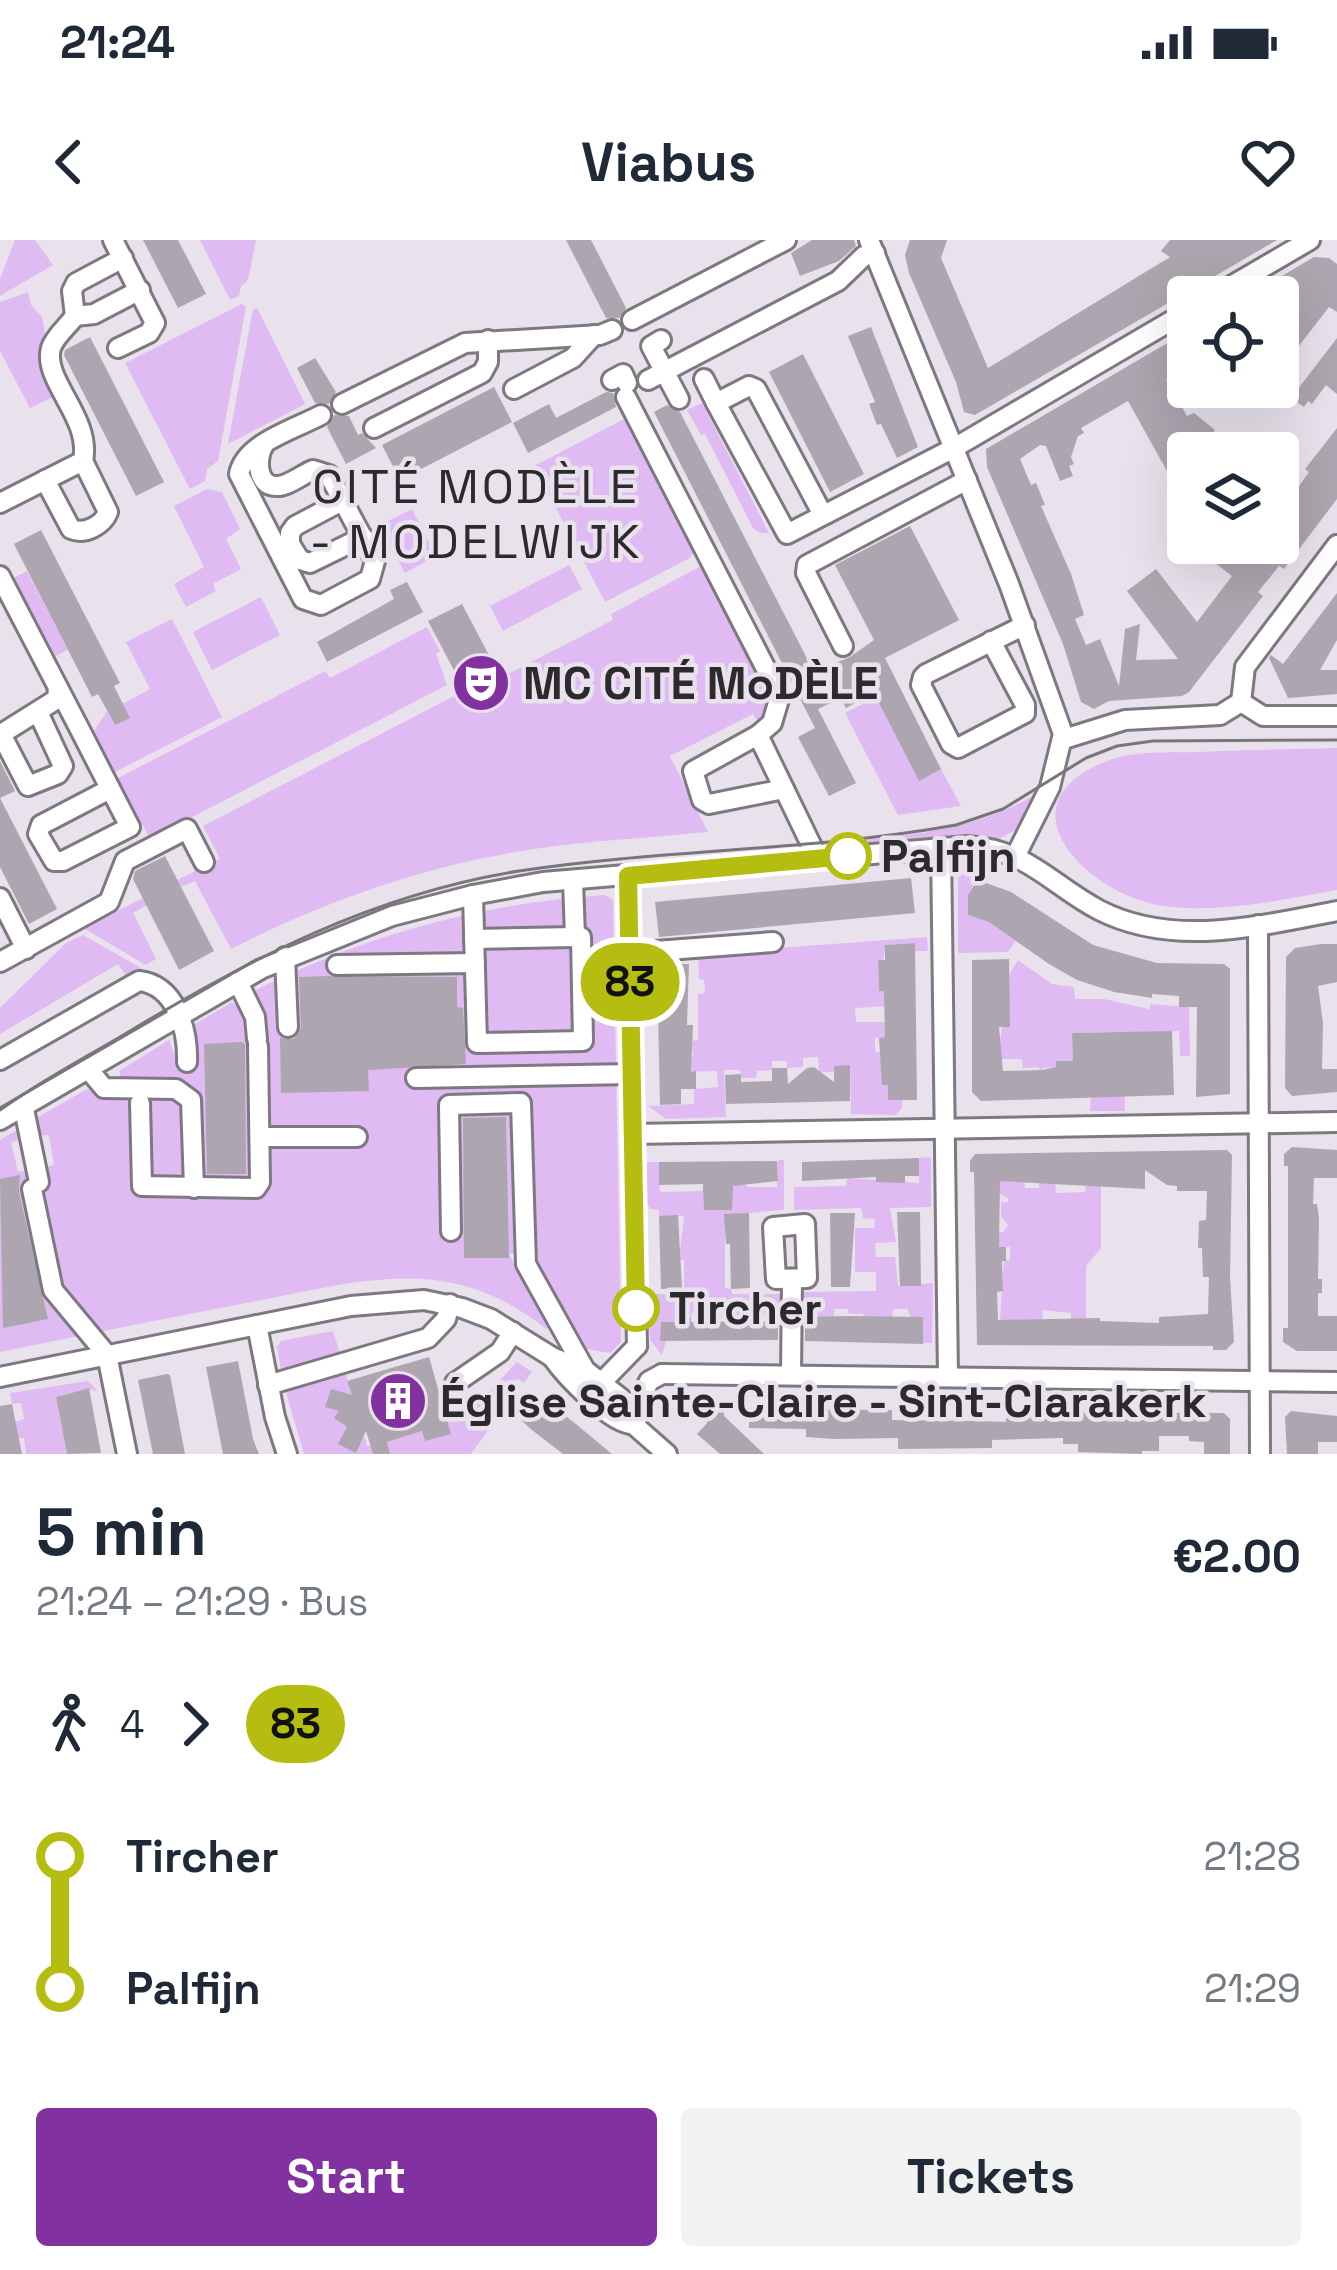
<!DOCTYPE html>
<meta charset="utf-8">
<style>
body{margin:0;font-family:"Space Grotesk",sans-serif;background:#f2f2f3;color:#1f2937;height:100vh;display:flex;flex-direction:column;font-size:45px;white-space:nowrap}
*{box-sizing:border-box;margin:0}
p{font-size:39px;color:#747a83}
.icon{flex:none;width:66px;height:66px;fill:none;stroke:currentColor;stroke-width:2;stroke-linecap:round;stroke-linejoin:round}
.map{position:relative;height:1214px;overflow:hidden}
.details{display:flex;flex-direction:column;background:#fff;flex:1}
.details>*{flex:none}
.badge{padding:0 24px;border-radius:39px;font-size:42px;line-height:78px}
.fabs{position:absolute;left:1167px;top:36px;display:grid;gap:24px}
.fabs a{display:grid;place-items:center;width:132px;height:132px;border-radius:12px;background:#fff;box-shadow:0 12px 48px #0002;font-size:60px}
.map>.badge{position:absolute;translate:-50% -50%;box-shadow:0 0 0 6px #fff}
.legs{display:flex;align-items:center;gap:18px;height:132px;padding:0 36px;font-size:39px}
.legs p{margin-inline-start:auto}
.overview{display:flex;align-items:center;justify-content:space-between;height:204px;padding:0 36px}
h1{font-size:66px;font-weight:600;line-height:90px}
.cta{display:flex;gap:24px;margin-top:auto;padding:24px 36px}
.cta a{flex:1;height:138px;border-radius:12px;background:#8231a1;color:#fff;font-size:48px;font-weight:600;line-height:138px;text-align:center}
.cta a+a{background:#f2f2f3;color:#1f2937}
ul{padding:0 36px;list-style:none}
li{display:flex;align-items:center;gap:42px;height:132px;font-size:45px}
li i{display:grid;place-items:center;width:18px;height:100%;margin:0 15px;background:currentColor}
li i::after{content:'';width:30px;height:30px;margin:-15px;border:9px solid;border-radius:50%;background:#fff}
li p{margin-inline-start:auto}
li:first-child i{background:linear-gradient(#0000 50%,currentColor 0)}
li:last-child i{background:linear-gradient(currentColor 50%,#0000 0)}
.status{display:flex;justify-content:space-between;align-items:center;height:84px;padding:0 60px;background:#fff;direction:ltr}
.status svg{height:33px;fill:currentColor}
header{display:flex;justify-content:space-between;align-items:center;height:156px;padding:0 36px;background:#fff;font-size:54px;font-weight:600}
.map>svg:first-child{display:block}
.green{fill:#e0baf2}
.building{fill:#ada6b0;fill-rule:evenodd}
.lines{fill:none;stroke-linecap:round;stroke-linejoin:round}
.minor-casing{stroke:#7e7881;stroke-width:24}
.minor{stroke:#fff;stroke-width:18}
.tram{stroke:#79757b;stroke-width:3}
.line-1-casing{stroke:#fff;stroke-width:27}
.line-1{stroke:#b4bd10;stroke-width:18}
.stop-1-dot{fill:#fff;stroke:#b4bd10;stroke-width:6}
.labels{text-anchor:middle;stroke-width:9;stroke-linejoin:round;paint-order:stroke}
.poi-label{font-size:45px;font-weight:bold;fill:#2c2a2e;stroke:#e9e2ed;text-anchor:start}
.stop-label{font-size:45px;font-weight:bold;fill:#2c2a2e;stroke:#e9e2ed;text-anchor:start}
.neighbourhood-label{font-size:48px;letter-spacing:3px;fill:#2c2a2e;stroke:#e9e2ed}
</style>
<div class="status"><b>21:24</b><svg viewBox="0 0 49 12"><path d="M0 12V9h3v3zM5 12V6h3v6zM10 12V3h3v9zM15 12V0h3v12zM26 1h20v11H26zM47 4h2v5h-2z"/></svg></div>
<header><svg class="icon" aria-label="back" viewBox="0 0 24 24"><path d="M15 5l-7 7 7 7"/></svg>Viabus<svg class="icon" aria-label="heart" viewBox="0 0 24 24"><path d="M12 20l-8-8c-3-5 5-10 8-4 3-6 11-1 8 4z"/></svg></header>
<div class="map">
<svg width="1337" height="1214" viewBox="0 0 1337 1214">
<rect width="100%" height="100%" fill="#e9e2ed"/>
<g class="green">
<path d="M15,0H35L53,25L0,56V39Z"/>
<path d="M200,0H256L248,40L241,46L239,56L230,60Z"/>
<path d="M28,52L31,65L42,77L46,98L42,126L57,155L30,168L0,111V62Z"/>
<path d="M242,64L246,67L218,221L207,229L205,241L190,249L125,123Z"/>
<path d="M257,68L305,164L228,204L253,69Z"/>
<path d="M702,163L769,293H760L753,288L705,194L701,195L687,170Z"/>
<path d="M630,176L695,310L690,318L605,362L534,226Z"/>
<path d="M207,249L222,252L240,289L226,299L241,329L213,344L216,351L186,367L174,344L204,327L174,266Z"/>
<path d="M412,269L436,316L405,333L380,285Z"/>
<path d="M705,324L771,449L766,452L771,460L765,481L760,485L753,474L670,516L708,592C650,598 592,600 534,609C428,625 326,660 231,709L195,641L181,647L177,640L220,619L203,586L464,451L467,455L613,380L611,374Z"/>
<path d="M569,325L582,349L503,391L490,366Z"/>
<path d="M27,331L68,410L52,418L11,339Z"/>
<path d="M261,357L280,395L212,430L193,392Z"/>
<path d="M172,379L222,477L115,532L94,491L107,471L115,485L129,478L122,464L150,449L126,402Z"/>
<path d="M427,387L440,411L436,414L447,445L150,599L118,538L325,431L330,438Z"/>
<path d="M898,446L919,540L941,529L961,566L898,575L845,473Z"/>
<path d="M1337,508V650C1280,660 1221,674 1163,666C1088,655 996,564 1107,521C1135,510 1169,513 1198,512C1245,510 1291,509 1337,508Z"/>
<path d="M1038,553L1021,587L999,599L934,600L838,610L822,604C898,596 971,594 1038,553Z"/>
<path d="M976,626L989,632L970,652L968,675L989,682L1016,700L1008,712L958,713V639L966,627Z"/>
<path d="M605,655L613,660L621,1102L610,1113L581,1108L535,1025L534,1013L509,1014L549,1086L546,1089C456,1017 376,1037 272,1058C214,1069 156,1081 98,1092L86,1073L60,1048L84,1095L0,1112V900L20,888L24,899L11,902L18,932L54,925L49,895L37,896L33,880L87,849L104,855H159L160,860H177V837L121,838L119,831L169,800L177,823H194L195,784L232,762L250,778L264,803L256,750C365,695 483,663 605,655Z"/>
<path d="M143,658L147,665L133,673L156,719L146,725L83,688Z"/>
<path d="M83,695L146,731L126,735L118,724L0,794V768L66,703Z"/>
<path d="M927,697L928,711H915L914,703L886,705L883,720L878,721L879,750L889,751L890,766L855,768L856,782H885L888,797L875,798V812L892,813L882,829V844L888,845L889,860H902V868L896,875L851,874L850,826H835L834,832H819L818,817L803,818V827L787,828V821H772V830L757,831L756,838H741L740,830H724L726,877L666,879L648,866L694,864V849L718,847L717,831L684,832L683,818L693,817L692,801L698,800V754L705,753L704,740L699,739L698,714Z"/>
<path d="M1018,720L1052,744L1074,747L1075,759H1104L1149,769L1151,764L1189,767L1190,816H1180L1179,791L1123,793L1125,871H1090L1091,857L1107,856L1106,792L1072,793L1073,821H1056V827L1042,828V835L1039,827L1023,828L1022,819H998L1008,737Z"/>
<path d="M931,917V967L890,968L896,1002L875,1003L876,1017H895L898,1046L933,1043L932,1103H923L907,1069H893L892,1078L864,1079L863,1074H849L848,1069H834V1077H804V1052L876,1051V1032H855V988H874L875,979L863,978L861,968L794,970V947L846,946L847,938L919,943V918Z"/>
<path d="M778,920H784V970L725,975V1048L731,1049L732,1054H781L780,1073L721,1078V1069L692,1071L691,1078H677L661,1101H666L662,1115L650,1100L649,1054H684V1020H679L684,976H659V970L650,969L647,963V922H659L660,952L702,951L703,946L741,942L748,947H777Z"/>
<path d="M998,934L1024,941L1025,948H1039V941H1055L1056,953L1085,952L1086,940L1101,939V1008L1086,1026V1079L1071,1082V1073L1043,1070L1042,1086L1000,1080L1004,1021L1010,1020V1007H995V992H1003L1008,985L1001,976V962H1008V958L1000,954Z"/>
<path d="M333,1091L342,1120L282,1135L277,1107L281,1101Z"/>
<path d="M517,1122L532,1132L524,1143L518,1139L511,1142L514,1154L471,1214H390L387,1202L422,1191L450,1194L448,1182L466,1176Z"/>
<path d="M345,1132L367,1206H371L373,1214H304L285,1149Z"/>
<path d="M88,1141L98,1151L84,1149L56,1157L67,1214H26L24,1198H19L15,1182L24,1179L21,1163L12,1164L10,1153Z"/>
</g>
<g class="building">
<path d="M143,0H178L206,54L178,68Z"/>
<path d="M566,0H591L626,68L619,78H606Z"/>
<path d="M812,0H854L856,6L839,21L800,36L791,13Z"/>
<path d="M910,0H947L941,18L988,128L1170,17L1161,11L1170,0H1277L975,175L964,172L956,142L909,33L905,15Z"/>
<path d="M1314,17L1329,18L1337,24V72L1329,67L1278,133V108L1297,83L1286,64L1278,69V57H1246Z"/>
<path d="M871,87L918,207L897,218L881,184L877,185L869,164L875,162L848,96Z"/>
<path d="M1188,91V117L1174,126L1178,132L1166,139L1187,176L1194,173L1215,190L1197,213H1188V225L1182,233L1180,251L1188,257V303L1169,288L1174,246L1177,249L1128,161L1081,188L1084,193L1078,196L1071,217L1074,224L1069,226L1073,236L1060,241L1046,206L1040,205L1020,219L1031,245L1036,243L1045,265L1041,266L1071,334L1084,375L1075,379L1086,405L1100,399L1119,446L1125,389L1140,384L1136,420L1178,419L1127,351L1156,329L1197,382L1232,336L1189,303H1231L1227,309L1246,324L1261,303H1278V276L1309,232L1305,229L1337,188V259L1284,329L1279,326L1258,352L1263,356L1189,452L1182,456L1109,461L1094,469L1081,462L1063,404L987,227L986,209Z"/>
<path d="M90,97L164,242L136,256L64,115L65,110Z"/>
<path d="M1337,98V154L1326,145L1312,164L1308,161L1304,167L1291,158Z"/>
<path d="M803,114L864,234L830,252L769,132Z"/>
<path d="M315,118L336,152L329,164L315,163L297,128Z"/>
<path d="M494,147L512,182L400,240L382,205Z"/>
<path d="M606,152L613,153L616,167L528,213L513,183L549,164L556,178Z"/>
<path d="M667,165L680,172L814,432L850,417L874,400L835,325L910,286L959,380L885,418L941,529L919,541L874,453L846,468L841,458L818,469L856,543L829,556L798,497L815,488L654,172Z"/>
<path d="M334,175L349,176L358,195L362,193L376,208L346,224L327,187Z"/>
<path d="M41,290L120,443L114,446L130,478L115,485L98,454L92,457L14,304Z"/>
<path d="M407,342L423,372L327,422L317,402L394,359L390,350Z"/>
<path d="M1337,353V400L1320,430H1337V454L1288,458L1269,418L1271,415L1283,424Z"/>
<path d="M462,364L501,438L467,455L428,381Z"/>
<path d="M0,521L15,551L0,558L57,669L29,684L0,627Z"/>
<path d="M165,616L214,711L179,730L133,639L135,631Z"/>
<path d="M911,638L915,673L659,697L655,662Z"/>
<path d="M978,640L1011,652L1093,705L1157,723L1224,724L1230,729V854L1196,857L1197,767H1179V756L1152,754V758L1114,752L1077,740L1049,724L989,682L968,675V655Z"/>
<path d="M915,703L917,860H888V845H882L879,798L885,797L884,751H879L878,720H885V705Z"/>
<path d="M1321,704H1337V742L1318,746L1323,783L1322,829H1337V852L1292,856L1285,848L1286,717L1295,708Z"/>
<path d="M1009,719L1010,787H999L1003,831L1042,830L1056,827V821H1073L1072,793L1172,791L1174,855L981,861L972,852V720Z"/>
<path d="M657,724H689L687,785H693L691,832L696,831V849H681V864L660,865Z"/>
<path d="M329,736L457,737V767L463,768L466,824L368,830L369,851L281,853L280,798L294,799L301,788L299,737Z"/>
<path d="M241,802L245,804L246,934H207L204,804Z"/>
<path d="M850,825V861L726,864L725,835L741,834V842L772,841V828H787L788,844L807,828L814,827L834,842V826Z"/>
<path d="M506,877L509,1018H464L463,878Z"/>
<path d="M1292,907L1337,910V938H1314L1313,964H1317L1319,979L1318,1039H1322V1053H1318V1076H1337V1111H1297L1283,1102V1088H1288V926H1284V914Z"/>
<path d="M1227,910L1232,915L1230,1037L1234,1102L1226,1110H1213V1106L977,1105L974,932H970V921L975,914ZM1145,930L1167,945L1177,946V951H1207L1206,980L1199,981L1198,1008H1202L1203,1037H1209L1208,1074L1159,1077V1083L1100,1081V1078L998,1080L997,1052L1003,1051L1002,1021H1006V1007H999L1000,941L1145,949Z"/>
<path d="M919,918V936H905V943L876,942V937L802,941V922Z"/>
<path d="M777,921L778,941L733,946L732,970H704L703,944L659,945V922Z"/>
<path d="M20,935L19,952L48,1079L3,1088L0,939Z"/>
<path d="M897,972H920L921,1046H900Z"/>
<path d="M749,973L750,1048L731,1049L730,1004H726L724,974Z"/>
<path d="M830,973H855L850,1047H831Z"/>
<path d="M678,975L682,1048L661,1049L659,976Z"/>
<path d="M849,1076L923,1077V1104L805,1101V1077Z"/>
<path d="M676,1077L691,1078V1082L778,1081V1100L660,1101L661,1082H676Z"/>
<path d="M429,1117L451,1194L425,1201L422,1191L387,1202L390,1214H373L366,1191L356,1213L338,1204L347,1187L334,1178L339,1171L325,1167L331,1149L352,1155L347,1141Z"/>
<path d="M238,1121L253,1199L259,1214H223L206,1127Z"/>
<path d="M167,1134L170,1135L185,1214H153L138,1140Z"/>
<path d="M89,1148L101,1213L67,1214L56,1157Z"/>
<path d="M539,1155L577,1185L612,1214H563L532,1190L520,1179Z"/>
<path d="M12,1164L22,1214H0V1166Z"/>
<path d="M707,1168H724V1176L764,1214H720L697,1194L707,1183Z"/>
<path d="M749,1169L892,1170V1180L977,1181L1006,1182V1172L1224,1173L1230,1179V1214H1204V1202L1189,1201V1196H1159V1211H1142V1214L1078,1212V1204H1063V1198L992,1200V1208L898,1209V1198L834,1199L806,1197V1189L749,1188Z"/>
<path d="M1291,1171L1337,1176V1202H1318V1214H1287L1285,1177Z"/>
</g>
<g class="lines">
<g class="minor-casing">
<g id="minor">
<path d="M113,0L155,83L149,93L118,108"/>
<path d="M869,0L1009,344L1063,494L1050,547L1016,615"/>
<path d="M123,18L76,43L72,51L75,76L94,74L140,50"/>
<path d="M1212,57L1310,0"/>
<path d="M632,80L786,0"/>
<path d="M661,100L651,106L679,159"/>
<path d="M704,139L716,163"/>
<path d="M612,140L623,134L627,143"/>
<path d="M648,140L838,41L864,16L875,13"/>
<path d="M514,149L573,118L594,95"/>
<path d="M626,157L780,456L772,483L758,495L818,619"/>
<path d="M342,164L465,103L600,95L612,90"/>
<path d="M374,188L482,133L488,122V100"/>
<path d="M264,205C256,216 256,246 276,246C287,247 303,234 313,230L329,235L375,321L370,339L321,365L303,359L239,234C245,203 295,189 321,175"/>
<path d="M45,240L71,289C85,295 103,285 108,272L83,221"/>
<path d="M344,260L295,286L290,293V304L300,320L310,323L363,297"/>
<path d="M0,263L83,221C92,177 42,141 51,108C55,96 68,86 75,76"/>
<path d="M823,275L756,149L749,146L716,163L787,294L954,208L1188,71"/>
<path d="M0,336C44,420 87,503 130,587L63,621H54L38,594L41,585L110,549"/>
<path d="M991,401L1025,465V473L958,508L951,504L921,445L923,437L926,434L1025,385"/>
<path d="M843,406L806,333L807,325L967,240"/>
<path d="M1241,462L1245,427L1337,305"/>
<path d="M1241,462L1263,476H1337"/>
<path d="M38,472L63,526L58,534L28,546L1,494L57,459L58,448"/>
<path d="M758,495L693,531L702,560L709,564L784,549"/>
<path d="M1064,499L1125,480L1220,475L1241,462"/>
<path d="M941,607L948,1137"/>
<path d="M628,636L637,1106"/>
<path d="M473,655L477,803L583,801L581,697H575L573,640"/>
<path d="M0,658L26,709"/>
<path d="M1258,685L1260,1214"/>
<path d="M474,699L575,697"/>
<path d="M629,713L773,702"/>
<path d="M285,717L288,787"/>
<path d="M0,722L109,662L125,621L187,589L204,622"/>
<path d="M337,725L475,723"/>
<path d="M238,742L255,777L257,799"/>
<path d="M0,820L139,741C176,745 188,790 187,822"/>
<path d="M89,830L104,848L176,849L191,860L194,948"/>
<path d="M416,838L632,834"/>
<path d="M140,863L142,946L256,948L260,942L258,806"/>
<path d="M24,869L39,942"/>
<path d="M0,880L261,729L392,676L473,655L543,642L967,606C1027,609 1050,644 1099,670C1173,708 1259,686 1337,671"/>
<path d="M633,894L1337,882"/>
<path d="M260,897H357"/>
<path d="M32,949L53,1050L107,1115L127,1214"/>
<path d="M805,984L807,1038L776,1039L773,987Z"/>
<path d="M451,991L449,865L521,863L526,1024L585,1130"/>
<path d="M257,1085L275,1177L287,1214"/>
<path d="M552,1117C565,1136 612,1185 633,1184"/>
<path d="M662,1134L1337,1142"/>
<path d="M791,1135L792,1039"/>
<path d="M0,1137L351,1066L424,1060L462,1068L491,1079L552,1117L585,1130L636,1170"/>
<path d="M455,1143L500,1112L513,1092"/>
<path d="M268,1145L428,1098L446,1079L450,1064"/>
<path d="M598,1152L602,1142L637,1106"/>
<path d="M637,1178L636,1170L649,1141L662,1134"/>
<path d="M633,1184L667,1214"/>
</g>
</g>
<use href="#minor" class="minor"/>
<path class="tram" d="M0,870C39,842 83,819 125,794C249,719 374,654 519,631C664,609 812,611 956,585L1003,569L1086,518L1117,506L1153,501L1337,500"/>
</g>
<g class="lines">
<g class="line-1-casing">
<path id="line-1" d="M636,1068L628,636L848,616"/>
</g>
<use href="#line-1" class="line-1"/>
</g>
<defs>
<g id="theatre-disc" transform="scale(3)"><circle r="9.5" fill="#8231a1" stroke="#e9e2ed"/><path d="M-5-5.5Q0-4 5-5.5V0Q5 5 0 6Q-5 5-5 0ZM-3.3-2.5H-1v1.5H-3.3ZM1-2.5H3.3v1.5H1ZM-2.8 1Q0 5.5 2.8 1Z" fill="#fff"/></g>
<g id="building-disc" transform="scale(3)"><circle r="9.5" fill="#8231a1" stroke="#e9e2ed"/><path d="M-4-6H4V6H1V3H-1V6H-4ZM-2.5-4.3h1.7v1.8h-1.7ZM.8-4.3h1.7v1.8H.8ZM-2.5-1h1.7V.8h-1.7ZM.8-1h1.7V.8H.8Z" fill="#fff"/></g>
</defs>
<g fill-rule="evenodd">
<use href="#theatre-disc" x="481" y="443"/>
<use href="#building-disc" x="398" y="1161"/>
</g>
<g class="stop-1-dot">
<circle cx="848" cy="616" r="21"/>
<circle cx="636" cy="1068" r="21"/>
</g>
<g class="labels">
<g class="poi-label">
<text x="523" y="459">MC CITÉ MoDÈLE</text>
<text x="440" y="1177">Église Sainte-Claire - Sint-Clarakerk</text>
</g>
<g class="stop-label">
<text x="881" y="632">Palfijn</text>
<text x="669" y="1084">Tircher</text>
</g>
<g class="neighbourhood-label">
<text x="476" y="263">CITÉ MODÈLE<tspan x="476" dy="55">- MODELWIJK</tspan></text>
</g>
</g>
</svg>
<div class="fabs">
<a><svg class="icon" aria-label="locate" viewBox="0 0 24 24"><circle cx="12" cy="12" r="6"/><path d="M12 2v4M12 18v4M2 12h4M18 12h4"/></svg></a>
<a><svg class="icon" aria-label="layers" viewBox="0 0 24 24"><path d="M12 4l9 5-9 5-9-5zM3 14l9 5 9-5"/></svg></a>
</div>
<b class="badge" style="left:630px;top:742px;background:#b4bd10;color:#111">83</b>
</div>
<section class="details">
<div class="overview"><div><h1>5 min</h1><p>21:24 – 21:29 · Bus</p></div><b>€2.00</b></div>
<div class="legs"><svg class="icon" aria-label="walk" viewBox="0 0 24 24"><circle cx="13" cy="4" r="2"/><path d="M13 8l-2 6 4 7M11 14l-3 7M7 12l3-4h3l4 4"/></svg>4<svg class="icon" aria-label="forward" viewBox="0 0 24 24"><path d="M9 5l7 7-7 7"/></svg><b class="badge" style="background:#b4bd10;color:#111">83</b></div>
<ul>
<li><i style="color:#b4bd10"></i><b>Tircher</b><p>21:28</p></li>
<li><i style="color:#b4bd10"></i><b>Palfijn</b><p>21:29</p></li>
</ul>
<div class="cta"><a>Start</a><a>Tickets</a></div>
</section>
